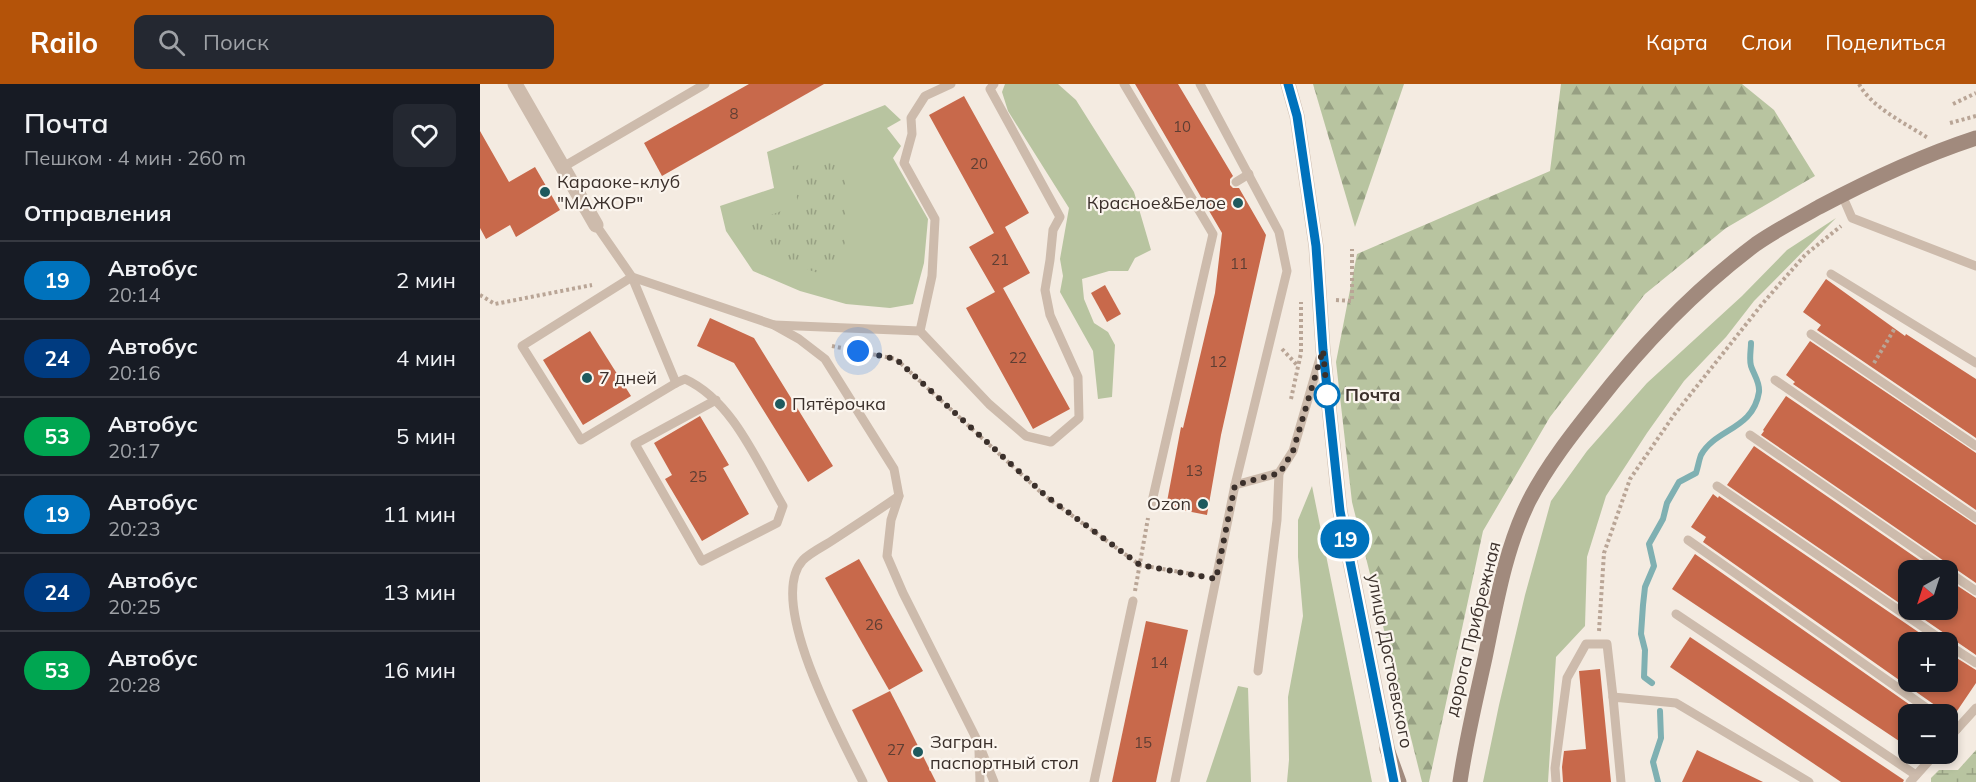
<!DOCTYPE html>
<html lang="ru">
<meta charset="utf-8">
<style>
body{margin:0;font-family:Mulish,sans-serif;background:#242831;color:#f1f3f6;height:100vh;display:flex;flex-direction:column;font-size:22px;white-space:nowrap}
*{box-sizing:border-box;margin:0}
p{font-size:20px;color:#9ea1a6}
.icon{flex:none;width:33px;height:33px;fill:none;stroke:currentColor;stroke-width:2;stroke-linecap:round;stroke-linejoin:round}
.map{position:relative;flex:1;overflow:hidden}
.sheet{display:flex;flex-direction:column;background:#171b24;width:480px}
.sheet>*{flex:none}
.badge{padding:0 12px;border-radius:20px;font-size:21px;line-height:39px}
.needle{width:39px;rotate:219deg}
.fabs{position:absolute;left:1418px;top:476px;display:grid;gap:12px}
.fabs a{display:grid;place-items:center;width:60px;height:60px;border-radius:12px;background:#171b24;box-shadow:0 3px 9px #0003;font-size:30px}
.you{position:absolute;width:30px;height:30px;margin:-15px;border:4px solid #fff;border-radius:50%;background:#1a73e8;box-shadow:0 0 0 9px #1a73e833}
.map>.badge{position:absolute;translate:-50% -50%;box-shadow:0 0 0 3px #fff}
h2{padding:0 24px;font-size:22px;line-height:54px}
.round{display:grid;place-items:center;flex:none;width:63px;height:63px;border-radius:12px;background:#242831}
.summary{display:flex;align-items:center;justify-content:space-between;height:102px;padding:0 24px}
h1{font-size:28px;font-weight:600;line-height:45px}
ul{padding:0;list-style:none}
li{display:flex;align-items:center;gap:18px;height:78px;padding:0 24px;border-top:2px solid #363941}
li div{flex:1}
li b{display:block;font-size:22px}
li em{font-style:normal}
li .badge{min-width:66px;font-weight:700;text-align:center}
header{display:flex;align-items:center;gap:36px;box-sizing:border-box;height:84px;padding:0 30px;background:#b45309;color:#fff}
header strong{font-size:28px}
nav{display:flex;gap:33px;margin-inline-start:auto;font-size:21px}
.search{width:420px;height:54px;background:#242831;display:flex;align-items:center;gap:15px;box-sizing:border-box;padding:0 21px;border-radius:12px;color:#9ea1a6;font-size:22px}
main{display:flex;flex:1;min-height:0}
.map>svg:first-child{display:block}
.green{fill:#b8c4a0}
.forest{fill:url(#forest-firs)}
.wetland{fill:url(#wetland-marsh)}
.park{fill:url(#park-tufts)}
.lines{fill:none;stroke-linecap:round;stroke-linejoin:round}
.stream{stroke:#7fb0b2;stroke-width:6}
.building{fill:#c8694b}
.path{stroke:#b9a596;stroke-width:4;stroke-dasharray:3 3;stroke-linecap:butt}
.service{stroke:#cdbbac;stroke-width:9}
.minor{stroke:#cdbbac;stroke-width:15}
.tertiary{stroke:#cdbbac;stroke-width:15}
.secondary{stroke:#a18a7d;stroke-width:15}
.line-casing{stroke:#fff;stroke-width:14}
.line{stroke:#0072bc;stroke-width:9}
.walk{stroke:#3b302b;stroke-width:6;stroke-dasharray:0 10.8}
.poi-dot{fill:#1f5a5e;stroke:#fbf5ee;stroke-width:2}
.stop-dot{fill:#fff;stroke:#0072bc;stroke-width:3}
.labels{text-anchor:middle;stroke-width:4.5;stroke-linejoin:round;paint-order:stroke}
.number-label{font-size:15px;fill:#5e3e33}
.poi-label{font-size:18px;fill:#3b302b;stroke:#fbf5ee;text-anchor:start}
.stop-label{font-size:18px;font-weight:bold;fill:#3b302b;stroke:#fbf5ee;text-anchor:start}
.street-label{font-size:18px;fill:#3b302b;stroke:#fbf5ee}
</style>
<header>
<strong>Railo</strong>
<div class="search"><svg class="icon" aria-label="search" viewBox="0 0 24 24"><circle cx="10" cy="10" r="6"/><path d="M15 15l6 6"/></svg>Поиск</div>
<nav><a>Карта</a><a>Слои</a><a>Поделиться</a></nav>
</header>
<main>
<section class="sheet">
<div class="summary"><div><h1>Почта</h1><p>Пешком · 4 мин · 260 m</p></div><a class="round"><svg class="icon" aria-label="heart" viewBox="0 0 24 24"><path d="M12 20l-8-8c-3-5 5-10 8-4 3-6 11-1 8 4z"/></svg></a></div>
<h2>Отправления</h2>
<ul>
<li><span class="badge" style="background:#0072bc;color:#fff">19</span><div><b>Автобус</b><p>20:14</p></div><em>2 мин</em></li>
<li><span class="badge" style="background:#003b80;color:#fff">24</span><div><b>Автобус</b><p>20:16</p></div><em>4 мин</em></li>
<li><span class="badge" style="background:#00a651;color:#fff">53</span><div><b>Автобус</b><p>20:17</p></div><em>5 мин</em></li>
<li><span class="badge" style="background:#0072bc;color:#fff">19</span><div><b>Автобус</b><p>20:23</p></div><em>11 мин</em></li>
<li><span class="badge" style="background:#003b80;color:#fff">24</span><div><b>Автобус</b><p>20:25</p></div><em>13 мин</em></li>
<li><span class="badge" style="background:#00a651;color:#fff">53</span><div><b>Автобус</b><p>20:28</p></div><em>16 мин</em></li>
</ul>
</section>
<div class="map">
<svg width="1496" height="698" viewBox="0 0 1496 698">
<defs>
<pattern id="forest-firs" width="22" height="20" patternUnits="userSpaceOnUse" patternTransform="scale(1.5)"><rect width="22" height="20" fill="#b8c4a0"/><path d="M5 1l3.5 6h-7zM16 11l3.5 6h-7z" fill="#97a083"/></pattern>
<pattern id="wetland-marsh" width="20" height="14" patternUnits="userSpaceOnUse" patternTransform="scale(1.5)"><rect width="20" height="14" fill="#b8c4a0"/><path d="M1 5h8M5 5V1M11 12h8M15 12V8" fill="none" stroke="#97a083"/></pattern>
<pattern id="park-tufts" width="24" height="20" patternUnits="userSpaceOnUse" patternTransform="scale(1.5)"><rect width="24" height="20" fill="#b8c4a0"/><path d="M3 7l-1-3M5 7V3M7 7l1-3M15 17l-1-3M17 17v-4M19 17l1-3" fill="none" stroke="#97a083"/></pattern>
</defs>
<rect width="100%" height="100%" fill="#f4ebe1"/>
<g class="green">
<path d="M525,0H578L596,16L654,108L671,166L655,174L648,187H629L602,195L604,215L614,239L628,248L635,261L632,313L618,315L613,267L580,208L583,192L580,175L589,124L528,27L522,8Z"/>
<path d="M405,21L421,36L407,44L421,62L413,74L448,135L444,179L433,220L410,224L366,220L320,207L273,187L246,147L240,122L294,104L287,68Z"/>
<path d="M1356,134L1274,217L1246,253L1204,297L1167,349L1126,412L1107,473L1105,542L1076,573L1068,698H1003L1019,621L1045,511L1071,417L1107,367L1167,299L1262,212L1307,166Z"/>
<path d="M832,402L892,698H807L809,676L808,613L823,532L818,473V436Z"/>
<path d="M758,602L768,604L771,698H726Z"/>
</g>
<g class="forest">
<path d="M833,0H924L875,143Z"/>
<path d="M1081,0H1262L1294,26L1335,92L1246,144L1165,210L1070,333L1003,447L949,698H942L872,418L856,278L877,170L1070,87Z"/>
</g>
<path class="wetland" d="M1496,666V698H1451V694L1459,686H1478Z"/>
<path class="park" d="M365,76L366,154L356,195L323,184L289,169L268,139L318,121L312,82Z"/>
<g class="lines">
<g class="stream">
<path d="M1172,599L1164,593L1165,566L1161,550L1163,521L1165,503L1174,482L1169,460L1183,435L1187,419L1199,398L1216,389C1218,383 1219,376 1221,371C1236,344 1273,346 1279,308C1280,298 1274,291 1271,282C1269,275 1271,266 1271,259"/>
<path d="M1178,698L1173,678L1181,654L1180,627"/>
</g>
</g>
<g class="building">
<path d="M269,0H344L182,92L164,59Z"/>
<path d="M655,0H698L753,92L750,95V101L753,104H759L786,151L741,351L727,431L686,423L701,343L703,344L735,209L742,149Z"/>
<path d="M484,12L549,129L525,143L550,189L523,204L590,325L553,345L486,224L515,208L489,163L514,149L449,31Z"/>
<path d="M0,47L29,98L55,83L80,126L36,153L30,141L6,155L0,144Z"/>
<path d="M1346,195L1425,252L1426,250L1496,295V354L1337,246L1341,241L1323,228Z"/>
<path d="M625,201L641,230L627,238L611,209Z"/>
<path d="M230,234L274,254L353,382L328,398L254,279L217,262Z"/>
<path d="M110,247L151,312L103,341L63,276Z"/>
<path d="M1330,257L1496,369V426L1313,300L1315,298L1306,291Z"/>
<path d="M1306,312L1496,441V499L1281,351L1284,347L1283,346Z"/>
<path d="M220,332L249,381L243,384L269,430L222,457L185,395L192,391L174,359Z"/>
<path d="M1274,362L1454,486H1428V525L1247,401Z"/>
<path d="M1233,410L1238,414L1239,412L1453,558H1428V597H1467V568L1496,586V599L1475,630H1462L1459,624L1223,458L1226,453L1211,443Z"/>
<path d="M1215,470L1443,630H1428V663L1192,505Z"/>
<path d="M379,475L443,587L409,606L345,494Z"/>
<path d="M1467,495L1496,514V571L1429,525H1467Z"/>
<path d="M666,537L708,546L676,698H632Z"/>
<path d="M1210,553L1424,696L1423,698H1361L1190,583Z"/>
<path d="M1120,585L1131,698H1083L1082,683L1084,667L1106,665L1099,587Z"/>
<path d="M410,607L424,634L456,698H408L372,626Z"/>
<path d="M1217,666L1283,698H1202Z"/>
</g>
<g class="lines">
<g class="path">
<path d="M1379,0C1392,24 1425,39 1448,54"/>
<path d="M1473,20L1496,9"/>
<path d="M1470,39L1496,32"/>
<path d="M0,211L15,220L112,201"/>
<path d="M856,216L872,217V165"/>
<path d="M352,262L416,275L565,412L660,481L723,492"/>
<path d="M802,265L818,282"/>
<path d="M1394,279L1415,244"/>
<path d="M811,315L821,269V218"/>
<path d="M655,507L668,434"/>
<path d="M1119,547L1124,469L1150,395L1194,331L1283,219L1325,171L1361,142"/>
</g>
<g class="service">
<path d="M644,0L733,150L671,422"/>
<path d="M83,83L225,0"/>
<path d="M756,98L769,90"/>
<path d="M1362,111L1372,134L1496,182"/>
<path d="M116,141L152,193L196,299L205,295C253,317 277,378 303,422L297,439L222,477L155,360L236,316"/>
<path d="M1351,190L1496,279"/>
<path d="M152,193L294,241L319,255L345,275L414,385L419,412L411,436L407,472L423,509L498,658L514,698"/>
<path d="M152,193L42,262L101,356L196,299"/>
<path d="M294,241L440,247L509,320L546,352L571,358L599,334L598,293L570,231L565,206L570,176L573,146L580,133L510,5L514,0"/>
<path d="M440,247L452,192L455,135L424,79L432,50L431,34L445,12L471,0"/>
<path d="M1331,250L1496,362"/>
<path d="M1295,296L1496,434"/>
<path d="M1270,351L1466,486"/>
<path d="M755,401L799,389L813,367L840,274"/>
<path d="M1237,402L1465,558"/>
<path d="M1208,456L1455,630"/>
<path d="M1467,487L1496,507"/>
<path d="M1196,530L1436,691"/>
<path d="M1467,560L1496,579"/>
<path d="M778,587L797,436L799,389"/>
<path d="M1467,638L1477,645"/>
<path d="M1467,656L1496,624"/>
<path d="M499,667L500,698"/>
<path d="M383,698C362,655 285,517 323,476C330,469 342,463 350,458C373,443 396,428 419,412"/>
<path d="M614,698L653,517"/>
<path d="M695,698L755,401L807,187L799,148L720,0"/>
<path d="M1076,698L1075,684L1087,594L1106,560H1127L1133,613"/>
<path d="M1141,698L1133,613L1196,619L1329,698"/>
<path d="M1430,698L1456,669"/>
</g>
<path class="minor" d="M35,0L116,141"/>
<path class="tertiary" d="M808,0L817,32L836,162L843,266L860,427L910,677"/>
<g class="secondary">
<path d="M907,665L919,698"/>
<path d="M980,698C986,656 996,615 1005,574C1016,521 1025,465 1049,417C1067,382 1092,350 1116,320C1162,261 1216,205 1276,160C1296,146 1318,135 1339,123C1390,96 1441,72 1496,54"/>
</g>
</g>
<g class="lines">
<g class="line-casing">
<path id="line" d="M808,0L817,32L836,162L843,266L860,427L914,698"/>
</g>
<use href="#line" class="line"/>
<path class="walk" d="M378,267L416,275L566,412L660,481L736,495L755,401L800,389L813,367L843,266L847,311"/>
</g>
<g class="poi-dot">
<circle cx="65" cy="108" r="6"/>
<circle cx="758" cy="119" r="6"/>
<circle cx="107" cy="294" r="6"/>
<circle cx="300" cy="320" r="6"/>
<circle cx="723" cy="420" r="6"/>
<circle cx="438" cy="668" r="6"/>
</g>
<circle class="stop-dot" cx="847" cy="311" r="12"/>
<g class="labels">
<g class="number-label">
<text x="254" y="35">8</text>
<text x="702" y="48">10</text>
<text x="499" y="85">20</text>
<text x="520" y="181">21</text>
<text x="759" y="185">11</text>
<text x="538" y="279">22</text>
<text x="738" y="283">12</text>
<text x="714" y="392">13</text>
<text x="218" y="398">25</text>
<text x="394" y="546">26</text>
<text x="679" y="584">14</text>
<text x="663" y="664">15</text>
<text x="416" y="671">27</text>
</g>
<g class="poi-label">
<text x="77" y="104">Караоке-клуб<tspan x="77" dy="21">"МАЖОР"</tspan></text>
<text x="746" y="125" text-anchor="end">Красное&amp;Белое</text>
<text x="119" y="300">7 дней</text>
<text x="312" y="326">Пятёрочка</text>
<text x="711" y="426" text-anchor="end">Ozon</text>
<text x="450" y="664">Загран.<tspan x="450" dy="21">паспортный стол</tspan></text>
</g>
<g class="stop-label">
<text x="865" y="317">Почта</text>
</g>
<g class="street-label">
<text transform="translate(993 545) rotate(-76)" y="6">дорога Прибрежная</text>
<text transform="translate(910 577) rotate(79)" y="6">улица Достоевского</text>
</g>
</g>
</svg>
<div class="fabs">
<a><svg class="needle" viewBox="-14 -14 28 28"><path d="M0-13l5 13h-10z" fill="#e53935"/><path d="M0 13l5-13h-10z" fill="#9ea1a6"/></svg></a>
<a>+</a>
<a>−</a>
</div>
<div class="you" style="left:378px;top:267px"></div>
<b class="badge" style="left:865px;top:455px;background:#0072bc;color:#fff">19</b>
</div>
</main>
